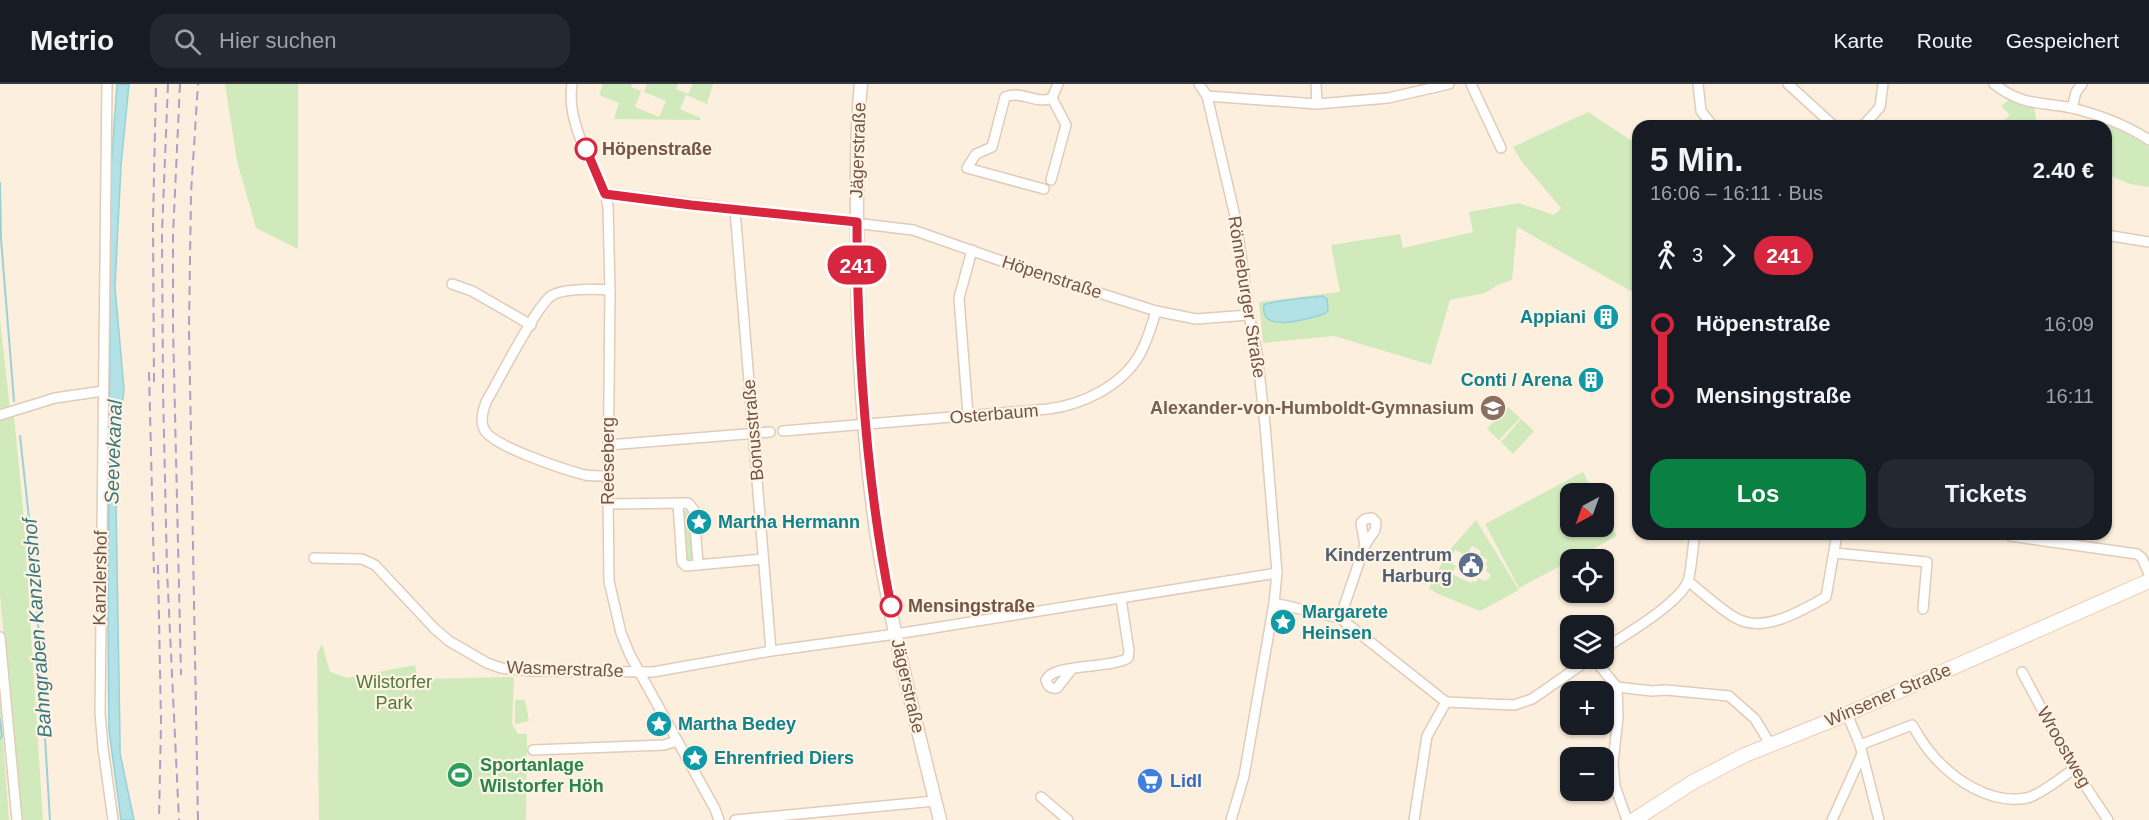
<!DOCTYPE html>
<html lang="de">
<meta charset="utf-8">
<style>
body{margin:0;font-family:Helvetica,sans-serif;background:#242831;color:#f1f3f6;height:100vh;display:flex;flex-direction:column;font-size:22px;white-space:nowrap}
*{box-sizing:border-box;margin:0}
p{font-size:20px;color:#9ea1a6}
.icon{flex:none;width:33px;height:33px;fill:none;stroke:currentColor;stroke-width:2;stroke-linecap:round;stroke-linejoin:round}
.map{position:relative;flex:1;overflow:hidden}
.sheet{position:absolute;left:1632px;top:36px;width:480px;height:420px;display:flex;flex-direction:column;background:#171b24;border-radius:18px;box-shadow:0 2px 4px #0004}
.sheet>*{flex:none}
.badge{padding:0 12px;border-radius:20px;font-size:21px;line-height:39px}
.needle{width:39px;rotate:221deg}
.fabs{position:absolute;left:1560px;top:399px;display:grid;gap:12px}
.fabs a{display:grid;place-items:center;width:54px;height:54px;border-radius:12px;background:#171b24;box-shadow:0 2px 4px #0004;font-size:30px}
.map>.badge{position:absolute;translate:-50% -50%;box-shadow:0 0 0 3px #fff}
.legs{display:flex;align-items:center;gap:9px;height:66px;padding:0 18px;font-size:20px}
.legs p{margin-inline-start:auto}
.overview{display:flex;align-items:center;justify-content:space-between;height:102px;padding:0 18px}
h1{font-size:33px;font-weight:700;line-height:45px}
.button{display:flex;gap:12px;margin-top:auto;padding:12px 18px}
.button a{flex:1;height:69px;border-radius:18px;background:#0b8043;color:#fff;font-size:24px;font-weight:700;line-height:69px;text-align:center}
.button a+a{background:#242831;color:#f1f3f6}
ul{padding:0 18px;list-style:none}
li{display:flex;align-items:center;gap:21px;height:72px;font-size:22px}
li i{display:grid;place-items:center;width:9px;height:100%;margin:0 8px;background:currentColor}
li i::after{content:'';width:15px;height:15px;margin:-8px;border:4px solid;border-radius:50%;background:#171b24}
li p{margin-inline-start:auto}
li:first-child i{background:linear-gradient(#0000 50%,currentColor 0)}
li:last-child i{background:linear-gradient(currentColor 50%,#0000 0)}
header{display:flex;align-items:center;gap:36px;box-sizing:border-box;height:84px;padding:0 30px;background:#171b24;border-bottom:2px solid #363941}
header strong{font-size:28px}
nav{display:flex;gap:33px;margin-inline-start:auto;font-size:21px}
.search{width:420px;height:54px;background:#242831;display:flex;align-items:center;gap:15px;box-sizing:border-box;padding:0 21px;border-radius:18px;color:#9ea1a6;font-size:22px}
.map>svg:first-child{display:block}
.green{fill:#d0eabc;fill-rule:evenodd}
.water{fill:#b2e1e6;stroke:#98d1d8;stroke-width:1.5}
.lines{fill:none;stroke-linecap:round;stroke-linejoin:round}
.stream{stroke:#98d1d8;stroke-width:2}
.minor-casing{stroke:#e1cbb9;stroke-width:12}
.tertiary-casing{stroke:#e1cbb9;stroke-width:15}
.secondary-casing{stroke:#e8cdb9;stroke-width:16}
.minor{stroke:#fff;stroke-width:9}
.tertiary{stroke:#fff;stroke-width:12}
.secondary{stroke:#fff;stroke-width:14}
.rail{stroke:#b19dc5;stroke-width:2;stroke-dasharray:9 6;stroke-linecap:butt}
.line-1-casing{stroke:#fff;stroke-width:14}
.line-1{stroke:#d7263d;stroke-width:9}
.stop-1-dot{fill:#fff;stroke:#d7263d;stroke-width:3}
.labels{text-anchor:middle;stroke-width:4.5;stroke-linejoin:round;paint-order:stroke}
.stop-label{font-size:18px;font-weight:bold;fill:#735445;stroke:#fff3e4;text-anchor:start}
.street-label{font-size:18px;fill:#735445;stroke:#fff3e4}
.culture-label{font-size:18px;font-weight:bold;fill:#0d838f;stroke:#fff3e4;text-anchor:start}
.education-label{font-size:18px;font-weight:bold;fill:#785e54;stroke:#fff3e4;text-anchor:end}
.service-label{font-size:18px;font-weight:bold;fill:#4e5e75;stroke:#fff3e4;text-anchor:end}
.park-label{font-size:18px;fill:#51793d;stroke:#fff3e4}
.leisure-label{font-size:18px;font-weight:bold;fill:#27864d;stroke:#fff3e4;text-anchor:start}
.shop-label{font-size:18px;font-weight:bold;fill:#366cbe;stroke:#fff3e4;text-anchor:start}
.water-label{font-size:20px;font-style:italic;fill:#3b7881;stroke:#fff3e4}
</style>
<header>
<strong>Metrio</strong>
<div class="search"><svg class="icon" aria-label="search" viewBox="0 0 24 24"><circle cx="10" cy="10" r="6"/><path d="M15 15l6 6"/></svg>Hier suchen</div>
<nav><a>Karte</a><a>Route</a><a>Gespeichert</a></nav>
</header>
<div class="map">
<svg width="2149" height="736" viewBox="0 0 2149 736">
<rect width="100%" height="100%" fill="#fdefdd"/>
<g class="green">
<path d="M225,0H298V165L256,144L237,77Z"/>
<path d="M603,0H632L631,3L641,7L635,23L659,33L666,17L644,8L647,0H678L676,5L688,10L693,0H713L707,20L686,11L680,25L701,34L700,36L614,35L619,19L599,11Z"/>
<path d="M2010,15L2034,22L2037,42H2003L2000,39L2010,31L2001,22Z"/>
<path d="M1588,28L1638,61V211L1517,143L1512,196L1500,200L1485,209L1450,216L1431,281L1334,252L1263,259L1259,218L1340,208L1331,161L1400,150L1403,164L1473,148L1469,128L1519,119L1554,131L1561,124L1522,78L1513,63Z"/>
<path d="M2085,37L2118,44L2149,63V103L2130,100L2106,90V42H2070L2075,38Z"/>
<path d="M0,235L10,325L0,327Z"/>
<path d="M1508,323L1520,334L1499,356L1487,345Z"/>
<path d="M8,332H14L23,424L43,736H21L0,511V334Z"/>
<path d="M1521,335L1534,347L1513,370L1501,358Z"/>
<path d="M1583,388L1594,409L1570,410V442H1604V427L1617,452L1519,504L1485,440Z"/>
<path d="M681,427H692L696,477L685,478Z"/>
<path d="M1476,436L1519,506L1480,527L1438,510L1429,504L1447,469ZM1472,462L1481,467L1480,471L1488,476L1485,481L1488,482L1486,487L1491,491L1488,496L1486,495L1485,497L1478,494L1476,498L1473,497L1471,499L1452,490L1456,482L1449,478L1455,466L1466,471Z"/>
<path d="M322,560L330,588L348,594L415,581L418,595L514,593L512,640L518,650H527L526,736H319L317,570Z"/>
<path d="M0,614L9,736H0Z"/>
<path d="M515,616H525L529,637L515,640Z"/>
</g>
<g class="water">
<path d="M117,0H129L121,82L115,203L124,305L118,364L116,419L120,656V669L134,736H121L109,646L108,530L110,257L106,157Z"/>
<path d="M1323,212L1327,215L1328,227L1324,230C1310,234 1259,251 1264,221C1270,217 1313,213 1323,212Z"/>
</g>
<g class="lines">
<g class="stream">
<path d="M0,99L1,155L14,317"/>
<path d="M20,352L35,489L50,736"/>
<path d="M0,635L2,652L0,655"/>
</g>
<g class="minor-casing">
<g id="minor">
<path d="M107,0L100,629L103,664L113,736"/>
<path d="M572,0C566,38 591,76 605,109L608,122L610,206L608,410L609,497L621,549L630,571L715,725L719,736"/>
<path d="M1199,0L1207,12L1317,20L1388,14L1449,0"/>
<path d="M1316,0L1317,20"/>
<path d="M1471,0L1501,64"/>
<path d="M1698,0L1701,27L1713,42"/>
<path d="M1788,0L1834,42"/>
<path d="M1994,0C2024,23 2039,17 2072,24C2100,31 2125,40 2149,56"/>
<path d="M1207,12L1237,141L1249,231L1257,269L1265,341L1277,489L1274,519L1244,692L1231,736"/>
<path d="M1052,14L1058,0"/>
<path d="M2072,24L2076,8L2082,0"/>
<path d="M1863,42L1880,23L1883,0"/>
<path d="M1044,105L967,84L976,70L992,63L1005,13C1023,6 1036,21 1052,14L1066,41L1051,96"/>
<path d="M605,109L913,146L1030,187L1156,227L1196,235L1249,231"/>
<path d="M735,126L771,567"/>
<path d="M2106,151L2149,158"/>
<path d="M452,200L472,207L531,241"/>
<path d="M0,331L55,314L103,307"/>
<path d="M968,331L959,214L972,166"/>
<path d="M783,347L1048,325C1082,321 1122,302 1140,270C1147,257 1152,241 1156,227"/>
<path d="M608,361L770,348"/>
<path d="M608,392C600,392 592,392 585,391C566,386 491,362 484,345C480,337 483,326 486,318C498,298 536,222 551,212C562,204 596,205 610,206"/>
<path d="M608,420L688,419L694,426L698,481"/>
<path d="M678,420L682,478L686,482L763,475"/>
<path d="M2010,452L2137,470L2142,474L2149,490"/>
<path d="M1835,469L1927,478L1923,525"/>
<path d="M314,474L362,475L375,481L434,544L449,557L487,579L501,584L531,587L653,588L771,567L896,550L1277,489"/>
<path d="M1688,497C1702,508 1725,530 1740,536C1767,548 1802,526 1826,513L1837,450"/>
<path d="M1274,519L1340,534L1446,618"/>
<path d="M1340,534L1365,461L1375,446L1376,438L1372,434L1365,435L1361,439L1365,461"/>
<path d="M0,553L17,736"/>
<path d="M1604,565C1624,551 1679,520 1688,497C1691,489 1693,461 1695,450"/>
<path d="M1593,574L1617,603L1618,633L1613,679L1615,702L1627,736"/>
<path d="M1072,585L1057,604C1050,605 1048,602 1046,596C1053,579 1111,585 1128,574L1129,567L1121,515"/>
<path d="M2022,588L2074,685L2108,736"/>
<path d="M1617,603L1652,607L1666,606L1729,612L1755,635L1770,660"/>
<path d="M1446,618L1514,621L1532,615L1591,574"/>
<path d="M1847,630L1860,661L1879,736"/>
<path d="M1860,661L1912,641C1918,650 1923,660 1930,668C1952,695 1990,721 2027,714C2040,711 2062,693 2074,685"/>
<path d="M533,666L664,661L677,657"/>
<path d="M1041,713L1068,736"/>
<path d="M735,736L935,717"/>
<path d="M1414,736L1427,652L1446,618"/>
<path d="M1832,736L1862,670"/>
</g>
</g>
<g class="tertiary-casing">
<path id="tertiary" d="M861,0C856,49 857,100 857,150C857,250 862,353 877,453C892,548 917,642 940,736"/>
</g>
<g class="secondary-casing">
<path id="secondary" d="M1634,736L1693,698L1745,671L1847,630L2149,497"/>
</g>
<use href="#minor" class="minor"/>
<use href="#tertiary" class="tertiary"/>
<use href="#secondary" class="secondary"/>
<g class="rail">
<path d="M168,0L162,148L163,305L167,486L179,736"/>
<path d="M180,0L173,151V242L181,591"/>
<path d="M149,288L154,489"/>
<path d="M154,298L153,138L156,0"/>
<path d="M158,481L161,638L159,736"/>
<path d="M198,736L189,244L191,109L198,0"/>
</g>
</g>
<g class="lines">
<g class="line-1-casing">
<path id="line-1" d="M586,65L605,110L691,121L857,138C857,267 866,396 891,522"/>
</g>
<use href="#line-1" class="line-1"/>
</g>
<defs>
<g id="building-disc" transform="scale(1.35)"><circle r="9.5" fill="#0f9aa8" stroke="#fff3e4"/><path d="M-4-6H4V6H1V3H-1V6H-4ZM-2.5-4.3h1.7v1.8h-1.7ZM.8-4.3h1.7v1.8H.8ZM-2.5-1h1.7V.8h-1.7ZM.8-1h1.7V.8H.8Z" fill="#fff"/></g>
<g id="school-disc" transform="scale(1.35)"><circle r="9.5" fill="#8d6e63" stroke="#fff3e4"/><path d="M0-5L7-2L0 1L-7-2ZM-4 1L0 2.5L4 1V4Q0 6-4 4Z" fill="#fff"/></g>
<g id="sight-disc" transform="scale(1.35)"><circle r="9.5" fill="#0f9aa8" stroke="#fff3e4"/><path d="M0-6L1.8-2.2L6-1.7L2.9 1.2L3.7 5.4L0 3.3L-3.7 5.4L-2.9 1.2L-6-1.7L-1.8-2.2Z" fill="#fff"/></g>
<g id="civic-disc" transform="scale(1.35)"><circle r="9.5" fill="#5c6f8a" stroke="#fff3e4"/><path d="M-.6-6.5H3V-4.5H.6V-3L4-1V1h2V6H-6V1h2V-1L-.6-3ZM-1.2 2.5V6h2.4V2.5Z" fill="#fff"/></g>
<g id="stadium-disc" transform="scale(1.35)"><circle r="9.5" fill="#2e9e5b" stroke="#fff3e4"/><path d="M0-5a6.5 5 0 1 0 0 10a6.5 5 0 1 0 0-10ZM-3.5-1.8h7v3.6h-7Z" fill="#fff"/></g>
<g id="supermarket-disc" transform="scale(1.35)"><circle r="9.5" fill="#3f7fe0" stroke="#fff3e4"/><path d="M-6-5.5h2.5l.6 2H6L4.5 2H-2.5L-4.4-4H-6ZM-1.5 3.2a1.3 1.3 0 1 0 .1 0ZM3 3.2a1.3 1.3 0 1 0 .1 0Z" fill="#fff"/></g>
</defs>
<g fill-rule="evenodd">
<use href="#building-disc" x="1606" y="233"/>
<use href="#building-disc" x="1591" y="296"/>
<use href="#school-disc" x="1493" y="324"/>
<use href="#sight-disc" x="699" y="438"/>
<use href="#civic-disc" x="1471" y="481"/>
<use href="#sight-disc" x="1283" y="538"/>
<use href="#sight-disc" x="659" y="640"/>
<use href="#sight-disc" x="695" y="674"/>
<use href="#stadium-disc" x="460" y="691"/>
<use href="#supermarket-disc" x="1150" y="697"/>
</g>
<g class="stop-1-dot">
<circle cx="586" cy="65" r="10"/>
<circle cx="891" cy="522" r="10"/>
</g>
<g class="labels">
<g class="stop-label">
<text x="602" y="71">Höpenstraße</text>
<text x="908" y="528">Mensingstraße</text>
</g>
<g class="street-label">
<text transform="translate(858 66) rotate(-88)" y="6">Jägerstraße</text>
<text transform="translate(1052 193) rotate(18)" y="6">Höpenstraße</text>
<text transform="translate(1247 213) rotate(81)" y="6">Rönneburger Straße</text>
<text transform="translate(994 330) rotate(-5)" y="6">Osterbaum</text>
<text transform="translate(753 346) rotate(-95)" y="6">Bonusstraße</text>
<text transform="translate(608 377) rotate(-90)" y="6">Reeseberg</text>
<text transform="translate(100 494) rotate(-89)" y="6">Kanzlershof</text>
<text transform="translate(565 585) rotate(2)" y="6">Wasmerstraße</text>
<text transform="translate(908 602) rotate(77)" y="6">Jägerstraße</text>
<text transform="translate(1888 611) rotate(-23)" y="6">Winsener Straße</text>
<text transform="translate(2064 663) rotate(60)" y="6">Wroostweg</text>
</g>
<g class="culture-label">
<text x="1586" y="239" text-anchor="end">Appiani</text>
<text x="1572" y="302" text-anchor="end">Conti / Arena</text>
<text x="718" y="444">Martha Hermann</text>
<text x="1302" y="534">Margarete<tspan x="1302" dy="21">Heinsen</tspan></text>
<text x="678" y="646">Martha Bedey</text>
<text x="714" y="680">Ehrenfried Diers</text>
</g>
<g class="education-label">
<text x="1474" y="330">Alexander-von-Humboldt-Gymnasium</text>
</g>
<g class="service-label">
<text x="1452" y="477">Kinderzentrum<tspan x="1452" dy="21">Harburg</tspan></text>
</g>
<g class="park-label">
<text x="394" y="604">Wilstorfer<tspan x="394" dy="21">Park</tspan></text>
</g>
<g class="leisure-label">
<text x="480" y="687">Sportanlage<tspan x="480" dy="21">Wilstorfer Höh</tspan></text>
</g>
<g class="shop-label">
<text x="1170" y="703">Lidl</text>
</g>
<g class="water-label">
<text transform="translate(113 368) rotate(-88)" y="7">Seevekanal</text>
<text transform="translate(37 544) rotate(-94)" y="7">Bahngraben Kanzlershof</text>
</g>
</g>
</svg>
<div class="fabs">
<a><svg class="needle" viewBox="-14 -14 28 28"><path d="M0-13l5 13h-10z" fill="#e53935"/><path d="M0 13l5-13h-10z" fill="#9ea1a6"/></svg></a>
<a><svg class="icon" aria-label="locate" viewBox="0 0 24 24"><circle cx="12" cy="12" r="6"/><path d="M12 2v4M12 18v4M2 12h4M18 12h4"/></svg></a>
<a><svg class="icon" aria-label="layers" viewBox="0 0 24 24"><path d="M12 4l9 5-9 5-9-5zM3 14l9 5 9-5"/></svg></a>
<a>+</a>
<a>−</a>
</div>
<b class="badge" style="left:857px;top:181px;background:#d7263d;color:#fff">241</b>
<section class="sheet">
<div class="overview"><div><h1>5 Min.</h1><p>16:06 – 16:11 · Bus</p></div><b>2.40 €</b></div>
<div class="legs"><svg class="icon" aria-label="walk" viewBox="0 0 24 24"><circle cx="13" cy="4" r="2"/><path d="M13 8l-2 6 4 7M11 14l-3 7M7 12l3-4h3l4 4"/></svg>3<svg class="icon" aria-label="forward" viewBox="0 0 24 24"><path d="M9 5l7 7-7 7"/></svg><b class="badge" style="background:#d7263d;color:#fff">241</b></div>
<ul>
<li><i style="color:#d7263d"></i><b>Höpenstraße</b><p>16:09</p></li>
<li><i style="color:#d7263d"></i><b>Mensingstraße</b><p>16:11</p></li>
</ul>
<div class="button"><a>Los</a><a>Tickets</a></div>
</section>
</div>
